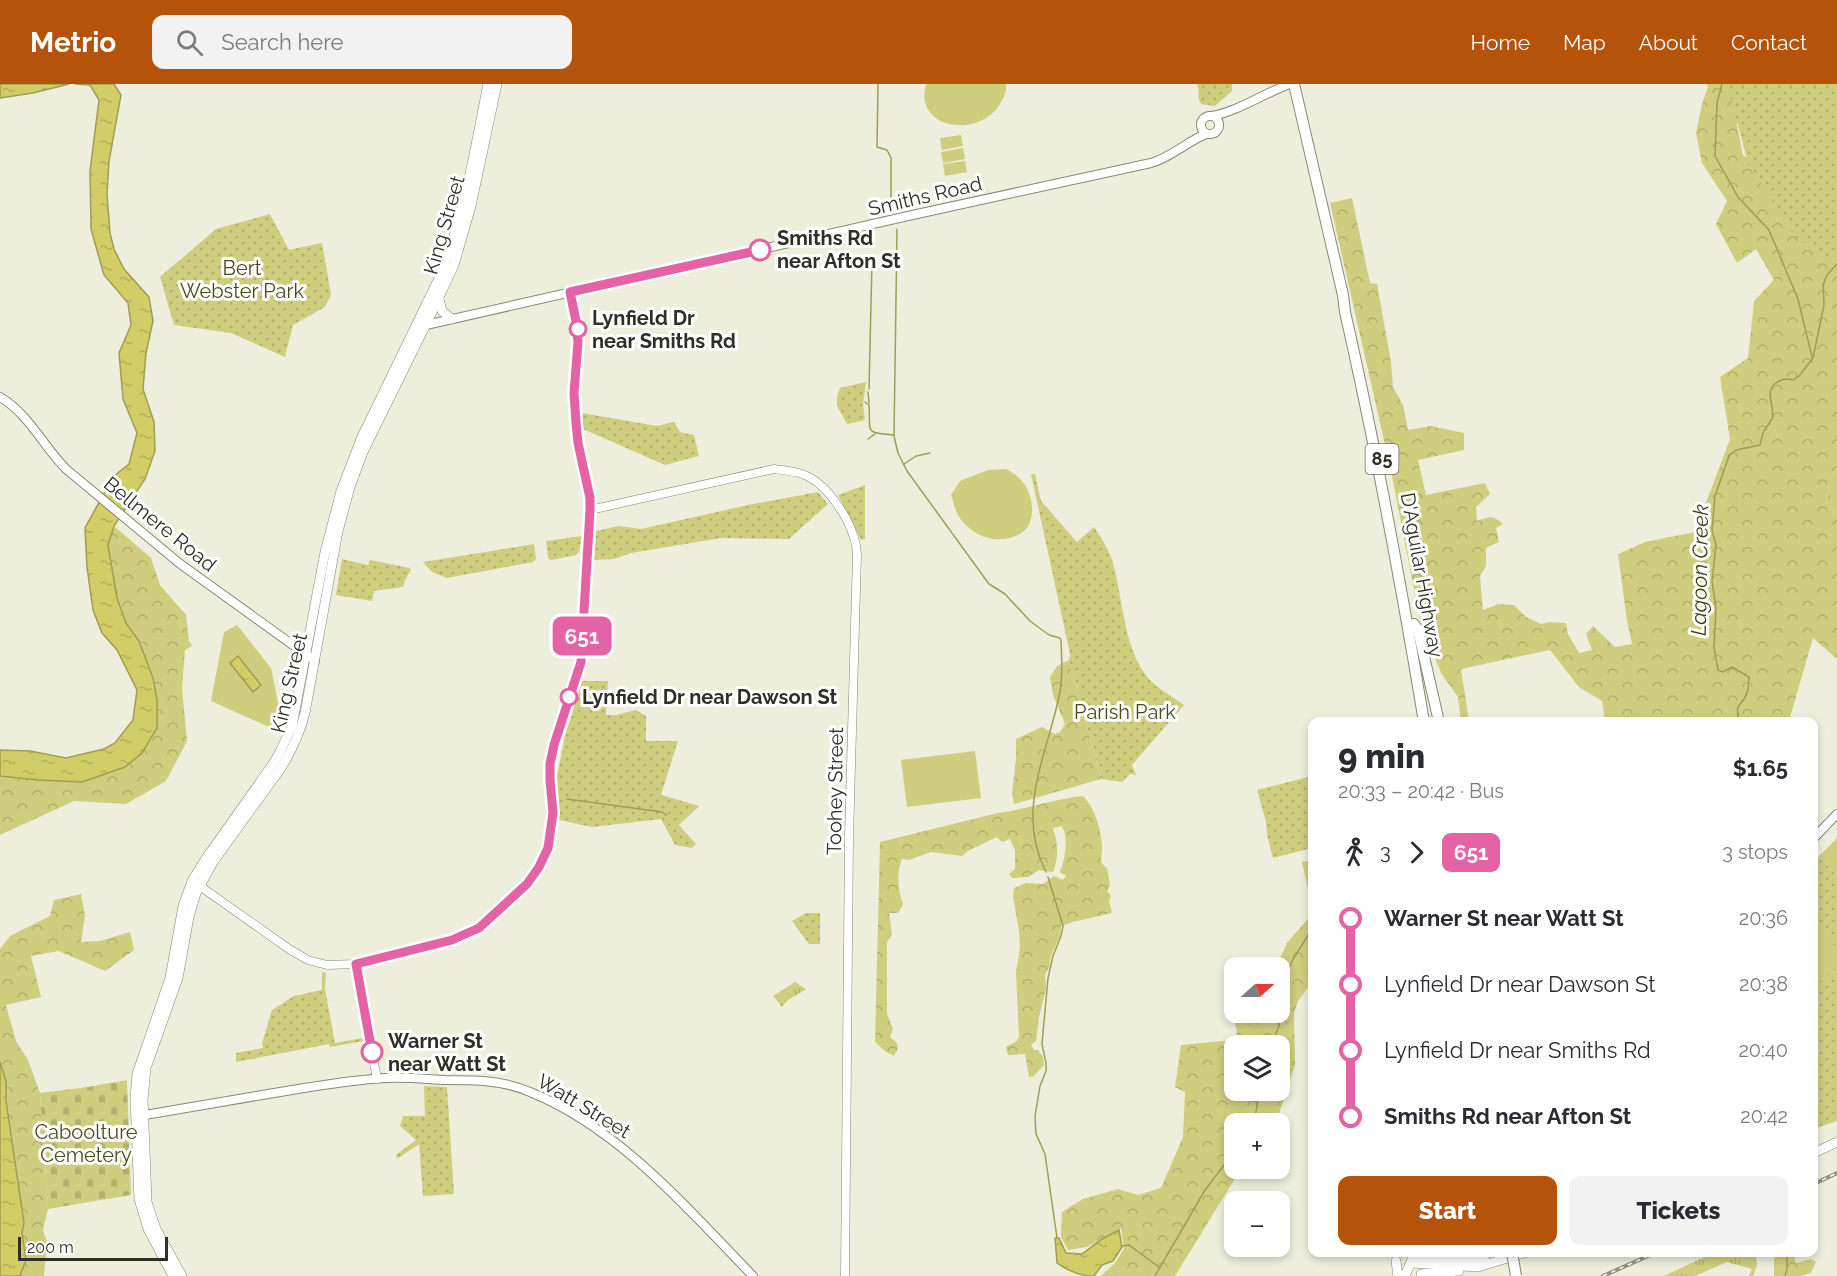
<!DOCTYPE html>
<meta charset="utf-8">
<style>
body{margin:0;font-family:Raleway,sans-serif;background:#f2f2f3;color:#2b2b33;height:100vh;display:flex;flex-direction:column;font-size:22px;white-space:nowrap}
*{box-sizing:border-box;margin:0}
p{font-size:20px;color:#7c7c81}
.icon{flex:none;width:33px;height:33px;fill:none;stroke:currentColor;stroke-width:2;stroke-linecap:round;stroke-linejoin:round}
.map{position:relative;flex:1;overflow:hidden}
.panel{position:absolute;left:1308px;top:633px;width:510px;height:540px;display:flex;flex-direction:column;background:#fff;border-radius:12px;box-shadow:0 3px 9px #0003}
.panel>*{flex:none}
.badge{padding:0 12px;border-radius:9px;font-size:21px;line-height:39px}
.needle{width:39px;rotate:69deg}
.buttons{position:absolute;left:1224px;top:873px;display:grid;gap:12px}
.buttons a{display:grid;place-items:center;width:66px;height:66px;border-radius:12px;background:#fff;box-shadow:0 3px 9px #0003;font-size:30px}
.scale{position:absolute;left:18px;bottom:15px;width:150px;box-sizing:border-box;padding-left:6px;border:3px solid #2f2f28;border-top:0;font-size:16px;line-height:21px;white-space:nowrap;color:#2f2f28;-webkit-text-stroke:4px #fff;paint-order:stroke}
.map>.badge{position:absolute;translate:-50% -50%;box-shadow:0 0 0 3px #fff}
.legs{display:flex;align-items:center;gap:9px;height:66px;padding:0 30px;font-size:20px}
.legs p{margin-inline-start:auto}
.headline{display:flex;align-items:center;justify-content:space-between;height:102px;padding:0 30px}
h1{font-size:33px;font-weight:800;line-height:45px}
.primary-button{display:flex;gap:12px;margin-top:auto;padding:12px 30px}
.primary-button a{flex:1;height:69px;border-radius:12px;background:#b45309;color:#fff;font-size:24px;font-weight:800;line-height:69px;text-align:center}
.primary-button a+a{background:#f2f2f3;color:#2b2b33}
ul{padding:0 30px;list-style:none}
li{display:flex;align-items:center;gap:21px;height:66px;font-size:22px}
li i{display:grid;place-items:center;width:9px;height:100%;margin:0 8px;background:currentColor}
li i::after{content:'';width:15px;height:15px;margin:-8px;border:4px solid;border-radius:50%;background:#fff}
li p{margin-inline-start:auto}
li:first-child i{background:linear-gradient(#0000 50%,currentColor 0)}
li:last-child i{background:linear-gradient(currentColor 50%,#0000 0)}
header{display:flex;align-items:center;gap:36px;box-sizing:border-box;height:84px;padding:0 30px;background:#b45309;color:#fff}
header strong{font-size:28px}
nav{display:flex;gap:33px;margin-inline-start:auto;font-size:21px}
.search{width:420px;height:54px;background:#f2f2f3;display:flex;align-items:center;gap:15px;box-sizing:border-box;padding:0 21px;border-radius:12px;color:#7c7c81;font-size:22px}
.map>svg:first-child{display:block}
.grass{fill:url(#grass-tufts)}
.forest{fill:url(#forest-crowns);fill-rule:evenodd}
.cemetery{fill:url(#cemetery-stones)}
.park{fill:url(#park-dots)}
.pitch{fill:#cfcd7e}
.water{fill:url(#water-ripples);stroke:#a09e54;stroke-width:1.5}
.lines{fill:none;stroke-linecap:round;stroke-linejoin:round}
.stream{stroke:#a09e54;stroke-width:1.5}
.tertiary-casing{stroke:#887;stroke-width:9}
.secondary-casing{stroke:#887;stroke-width:10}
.primary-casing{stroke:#887;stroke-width:10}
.trunk-casing{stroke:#887;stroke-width:12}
.tertiary{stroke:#fff;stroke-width:8}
.secondary{stroke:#fff;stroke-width:8}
.primary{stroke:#fff;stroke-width:9}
.trunk{stroke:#fff;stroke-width:10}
.rail-casing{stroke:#919184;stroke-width:4}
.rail{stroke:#fff;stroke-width:1.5;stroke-dasharray:4.5;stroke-linecap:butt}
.trunk-bridge-casing{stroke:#887;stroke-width:12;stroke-linecap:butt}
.trunk-bridge{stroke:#fff;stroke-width:10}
.line-1-casing{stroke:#fff;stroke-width:14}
.line-1{stroke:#e463a4;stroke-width:9}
.stop-1-dot{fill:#fff;stroke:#e463a4;stroke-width:3}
.labels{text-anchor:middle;stroke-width:6;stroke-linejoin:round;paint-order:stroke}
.shield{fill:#fff;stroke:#6d6d68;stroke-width:1.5}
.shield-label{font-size:18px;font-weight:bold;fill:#2f2f28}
.street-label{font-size:20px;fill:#2f2f28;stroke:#fff}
.stop-label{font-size:20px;font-weight:bold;fill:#2f2f28;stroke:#fff;text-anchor:start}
.park-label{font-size:20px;fill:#4a491e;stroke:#fff}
.water-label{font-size:21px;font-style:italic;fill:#403e12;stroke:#fff}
</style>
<header>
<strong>Metrio</strong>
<div class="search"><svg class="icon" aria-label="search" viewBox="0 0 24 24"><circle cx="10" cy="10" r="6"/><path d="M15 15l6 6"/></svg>Search here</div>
<nav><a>Home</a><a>Map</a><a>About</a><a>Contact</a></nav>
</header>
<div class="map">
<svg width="1837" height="1192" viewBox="0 0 1837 1192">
<defs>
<pattern id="grass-tufts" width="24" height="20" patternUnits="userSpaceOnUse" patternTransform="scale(1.5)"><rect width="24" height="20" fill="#cfcd7e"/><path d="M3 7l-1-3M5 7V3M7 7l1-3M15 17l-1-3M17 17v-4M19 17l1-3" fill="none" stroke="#b2b06d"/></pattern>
<pattern id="forest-crowns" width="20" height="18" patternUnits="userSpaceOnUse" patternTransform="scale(1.5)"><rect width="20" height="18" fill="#cfcd7e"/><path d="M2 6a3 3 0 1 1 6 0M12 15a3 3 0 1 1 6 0" fill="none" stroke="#b2b06d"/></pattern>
<pattern id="cemetery-stones" width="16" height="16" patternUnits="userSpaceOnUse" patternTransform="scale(1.5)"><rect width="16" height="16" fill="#cfcd7e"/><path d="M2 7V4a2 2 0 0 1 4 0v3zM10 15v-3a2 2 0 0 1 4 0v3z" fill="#b2b06d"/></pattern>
<pattern id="park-dots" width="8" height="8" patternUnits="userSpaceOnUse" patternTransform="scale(1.5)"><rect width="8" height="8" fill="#cfcd7e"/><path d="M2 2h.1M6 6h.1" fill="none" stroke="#b2b06d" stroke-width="1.8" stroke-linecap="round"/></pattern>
<pattern id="water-ripples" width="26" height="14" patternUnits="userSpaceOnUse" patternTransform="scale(1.5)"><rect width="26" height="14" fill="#d1ce67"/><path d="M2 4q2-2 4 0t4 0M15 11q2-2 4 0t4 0" fill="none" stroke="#b4b159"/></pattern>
</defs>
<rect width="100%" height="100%" fill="#eeeedc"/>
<g class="grass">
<path d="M1837,385V430L1827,419L1829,396Z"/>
<path d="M795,898L806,905L787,917L782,923L773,912Z"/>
<path d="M1715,1168L1756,1169L1757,1181L1753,1192H1749L1752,1185L1727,1178L1695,1192H1664Z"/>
</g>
<g class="forest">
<path d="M1707,0H1743L1737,41L1743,72L1767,77L1837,131V385L1829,396L1827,419L1837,430V575L1813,554L1789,637H1605L1602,617L1579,603L1550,566L1461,585L1469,637H1461L1458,613L1441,589L1420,536L1391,387L1330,119L1352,114L1370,199L1377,200L1391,278L1393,303L1403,321L1408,346L1430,342L1464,349V366L1418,376L1426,411L1485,399L1490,410L1476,423L1477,437C1489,433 1492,430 1503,440L1496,444L1499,458L1486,464V482L1480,492L1483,526L1498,520L1514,521L1526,533L1541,540L1549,538L1566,539L1568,550L1579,569L1592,566L1586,550L1593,542L1615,563L1632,560L1627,537L1618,470L1645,458L1695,448L1730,355L1720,293L1748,274L1754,217L1774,196L1756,165L1737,179L1716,140L1727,117L1702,79L1696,49L1702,20L1708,3Z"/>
<path d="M114,442L151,474L160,501L186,531L189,557L192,562L185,566L182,604L187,657L166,697L126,720L74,717L0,751V692L38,696L82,698L125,683L142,669L153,594L139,557L126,539L117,514L108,461Z"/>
<path d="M1069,576L1101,695L1014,720L1012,710L1016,674V655L1042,643L1055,650L1060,648L1065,640L1053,611L1050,593L1057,582Z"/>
<path d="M1083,712C1095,724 1101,745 1102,762C1103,771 1097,778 1107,784L1110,801L1107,807L1111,812L1109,817L1112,829L1073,838L1061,842L1060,852L1051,872L1049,883L1045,891L1046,905L1039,933L1036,957L1031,961L1034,966H1038L1043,973L1044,981L1034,992L1029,993L1025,970L1008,971L1006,963L1017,957L1019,952L1016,889L1020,863L1019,846L1013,813L1014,804L1026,799L1043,800L1054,792L1063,796L1066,792L1060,788C1065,774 1069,755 1062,742L1053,744C1058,760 1059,772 1053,788L1039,786L1028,793L1012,794L1009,790L1015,785V766L1010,755L1002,758L997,753L968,767L962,772L931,768L909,776L902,775C896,790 898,805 903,820L898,829H889L892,851L887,858V930L893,945L890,953L897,959L898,964L894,972L885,967L875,958L880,758L998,729C1027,725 1054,715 1083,712Z"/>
<path d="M1312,776V822L1302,778Z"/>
<path d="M81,810L85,832L81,858L100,857L130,848L134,866L105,887L59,867L31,872L41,913L6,921L16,957L28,976L40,1009L48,1125L43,1146L47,1158L44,1192H20L26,1176L22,1149L24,1138L6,1017V997L0,978V865L10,852L50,832L54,816Z"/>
<path d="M1312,830V898L1298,917L1294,929L1295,981L1276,1039L1234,1040V1084L1245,1085L1236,1093L1175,1192H1101L1115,1179L1124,1165L1121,1144L1087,1163L1068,1166L1061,1153L1062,1128L1083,1115L1118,1105L1138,1111L1161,1104L1183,1053L1185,1008L1175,1003L1181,961L1234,956L1237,948L1235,939L1256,932V929L1280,928V884L1276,883L1287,859ZM1234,962H1280V1006H1234Z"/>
<path d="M1774,1169H1793L1796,1179L1812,1175L1816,1178L1811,1189L1800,1192H1774Z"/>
</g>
<path class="cemetery" d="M127,996L131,1111L48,1125L40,1009L88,1003Z"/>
<g class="park">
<path d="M1197,0H1232V7L1215,22L1201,20C1197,13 1200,7 1197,0Z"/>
<path d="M1727,0H1837V168L1829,180L1794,151L1748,79Z"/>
<path d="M270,130L289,166L322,159L331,210L325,223L293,241L285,273L231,249L174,241L160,193L216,145Z"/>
<path d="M866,298L863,321L865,336L847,340C839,324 833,322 840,304Z"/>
<path d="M582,329L657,342L674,338L680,348L694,351L699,372L665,381L583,345Z"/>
<path d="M1031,390H1035L1041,417L1077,458L1094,443C1101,454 1108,464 1112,476C1124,515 1122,564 1150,596C1160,606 1173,613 1184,621L1132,681L1136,691L1130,690L1122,698L1101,695L1069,576L1070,570Z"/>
<path d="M865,401V455L861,456L838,411Z"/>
<path d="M818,408L828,420L789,455L721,454L631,469L614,475L594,476L596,447L619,442L641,445L748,421Z"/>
<path d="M582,452L579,468L576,471L551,476L548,474L546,457Z"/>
<path d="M534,460L536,475L533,478L447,494L432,488L423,478Z"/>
<path d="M342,475L368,481L370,476L410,484L411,486L405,496L403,503L374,507L372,517L336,511Z"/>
<path d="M582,597H608L606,631H616L636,626L646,632V657H678L661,711L699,722L679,741L696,760L692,764L675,761L661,735L592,743L559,736L557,692L565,652Z"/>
<path d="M1312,692V764L1273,774L1267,751L1266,738L1257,706Z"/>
<path d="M1819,772L1837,791V1037L1814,1045V777Z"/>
<path d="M806,829H820V860H809L792,837Z"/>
<path d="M322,888L326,889L325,905L335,959L363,954L364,957L330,963L329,960L236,978V969L263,964L262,959L272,926L294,912L322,906Z"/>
<path d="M424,1002L447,1003L454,1110L423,1112L419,1060L397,1075L396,1071L416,1056L400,1042L403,1032H425Z"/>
</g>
<g class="pitch">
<path d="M926,0H1006C1007,7 1005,11 1001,18C982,55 913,47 926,0Z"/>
<path d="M961,51L963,62L942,66L940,54Z"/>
<path d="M963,64L965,75L943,79L941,68Z"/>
<path d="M965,77L967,88L945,92L943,80Z"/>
<path d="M1006,385C1011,388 1017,391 1021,396C1034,410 1038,439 1020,450C997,463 968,451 957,429C954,423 953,416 951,411L960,397L988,386Z"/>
<path d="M237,541L271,584L283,644L278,647L211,617L224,548Z"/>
<path d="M975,667L981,714L907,723L901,676Z"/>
<path d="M1837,754V791L1819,772Z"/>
<path d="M1814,833L1837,866V882L1814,904Z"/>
</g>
<g class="water">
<path d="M0,0H69L33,9L0,14Z"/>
<path d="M75,0H114L121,11L109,77L107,110L110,149L114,165L124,185L149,213L153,237L146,269L143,305L154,338L155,367L145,395L114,442L108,461L117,514L126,539L139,557L153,594L157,616V644L142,669L125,683L82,698L38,696L0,692V666L30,667L66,674L104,665L115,659L133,636L137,606L117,566L102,549L93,526L87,483L85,444L113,393L129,380L137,349L123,315L119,269L131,241L128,219L104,191L91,145L90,87L99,16L90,1Z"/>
<path d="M238,572L261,601L253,608L230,579Z"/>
<path d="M0,978L6,997V1017L24,1139L22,1149L26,1176L20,1192H0Z"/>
<path d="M1119,1146L1122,1163L1113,1177L1102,1181L1094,1192C1079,1192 1068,1187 1057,1179L1055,1154H1059L1066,1169L1082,1170L1102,1155Z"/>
</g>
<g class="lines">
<g class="stream">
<path d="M878,0L877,63L887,66L891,74V121"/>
<path d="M1722,0L1717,19L1715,72L1738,113L1769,146L1798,215L1812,273"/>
<path d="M883,118H891"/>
<path d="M872,124L874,119L878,118"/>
<path d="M897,145L894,352L898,369L907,387L989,500L1005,510L1030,537L1049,551L1060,554L1061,557C1062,578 1063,597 1058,617C1045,675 1016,730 1046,788"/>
<path d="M869,305L872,177"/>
<path d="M868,308L869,319"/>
<path d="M865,318L869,321C871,348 863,349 894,351"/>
<path d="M868,355L875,350"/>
<path d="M904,380L916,372L930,369"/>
<path d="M1740,638C1733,617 1742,624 1747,609C1749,604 1748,598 1749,593L1732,583L1723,588L1718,586L1714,563L1716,524L1712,497L1716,461L1712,446L1715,412L1729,372L1736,366L1760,361C1761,357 1762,351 1764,347C1766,343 1770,339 1772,335C1776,323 1763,308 1776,299C1781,295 1786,294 1793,296L1799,292L1813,274L1824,221L1823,201L1827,191L1837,180"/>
<path d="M567,715L662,728L666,731"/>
<path d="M1048,793L1063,842L1061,852L1053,872L1048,894L1042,960L1046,979V987L1040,1002L1035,1032L1036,1050L1045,1070L1057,1154"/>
<path d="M1271,962L1279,942L1280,908L1292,877L1312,845"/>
<path d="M1254,1040L1258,1016L1257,1006"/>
<path d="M1121,1162L1129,1161L1159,1183"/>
<path d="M1155,1192L1205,1106L1234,1068"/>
<path d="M1785,1192L1787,1185V1168"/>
</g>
<g class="tertiary-casing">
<g id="tertiary">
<path d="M590,426L774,385C783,386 793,387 802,390C829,399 856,443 857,471L849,752L845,1192"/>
<path d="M197,800L289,865L308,876L327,881L356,880L452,856L479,844L527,800L539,783L548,764L553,729L550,696V680L554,661L581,578L590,426L588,403L578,359L574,309L578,258L576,237L570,208"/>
<path d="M356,880L377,995"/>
</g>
</g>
<g class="secondary-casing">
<g id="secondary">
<circle cx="1210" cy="41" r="9"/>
<path d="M1212,32C1239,27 1264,9 1290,0"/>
<path d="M423,239L426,241L917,130L1151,79C1172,73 1186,58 1206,50"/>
<path d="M0,313C29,330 43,362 66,385L179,479L315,577"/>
<path d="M1814,754L1837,730"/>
<path d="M139,1032C184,1024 229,1017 274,1009C311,1003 348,996 386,994C406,993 426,995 445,996C474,996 503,996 530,1008C618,1043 688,1125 753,1192"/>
</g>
</g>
<g class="primary-casing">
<g id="primary">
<path d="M439,215L442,227L452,235"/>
<path d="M1814,1069L1837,1058"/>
<path d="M1396,1177L1398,1192"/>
<path d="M1411,1179L1478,1183L1527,1168"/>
<path d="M1421,1190L1459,1187"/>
<path d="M173,1192L148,1145L139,1115L135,1014L137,990L170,894L183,822L192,797L207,773L273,680L280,668L292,642L325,468L341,407L361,355L441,190C465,129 475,64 488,0"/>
<path d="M182,1192L156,1145L147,1118L143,1016L146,984L178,894L189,833L196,809L213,778L281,684C292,666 300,649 305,629L338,447L350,403L363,368L433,226L454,181L471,122L497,0"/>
<path d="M1405,1192L1413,1173L1485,1176"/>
</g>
</g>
<g class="trunk-casing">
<g id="trunk">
<path d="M1294,0L1343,211L1345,228C1376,364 1401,500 1424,638"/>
<path d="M1414,540L1418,546L1439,638"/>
</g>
</g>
<use href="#tertiary" class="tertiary"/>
<use href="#secondary" class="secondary"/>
<use href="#primary" class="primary"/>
<use href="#trunk" class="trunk"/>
<g class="rail-casing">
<g id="rail">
<path d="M1814,1100L1837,1089"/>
<path d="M1603,1192L1657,1168"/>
</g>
</g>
<use href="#rail" class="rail"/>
<g class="trunk-bridge-casing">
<path id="trunk-bridge" d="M1512,1168L1516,1192"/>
</g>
<use href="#trunk-bridge" class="trunk-bridge"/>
</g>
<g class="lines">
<g class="line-1-casing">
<path id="line-1" d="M372,968L356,880L452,856L479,844L527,800L539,783L548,764L553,729L550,696V680L554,661L581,578L590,426V414L578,359L576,339L574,309L578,258L576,237L570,208L760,166"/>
</g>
<use href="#line-1" class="line-1"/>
</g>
<g class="stop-1-dot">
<circle cx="760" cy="166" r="10"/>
<circle cx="578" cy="245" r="8"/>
<circle cx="569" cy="613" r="8"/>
<circle cx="372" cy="968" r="10"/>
</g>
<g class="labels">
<rect class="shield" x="1365.5" y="360" width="33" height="30" rx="4.5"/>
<g class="shield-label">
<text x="1382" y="381">85</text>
</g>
<g class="street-label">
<text transform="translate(925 112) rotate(-13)" y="7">Smiths Road</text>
<text transform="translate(444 141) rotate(-74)" y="7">King Street</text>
<text transform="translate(160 440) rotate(39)" y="7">Bellmere Road</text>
<text transform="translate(1422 491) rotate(80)" y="7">D'Aguilar Highway</text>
<text transform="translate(289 599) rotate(-77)" y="7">King Street</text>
<text transform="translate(835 707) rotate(-89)" y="7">Toohey Street</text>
<text transform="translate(584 1022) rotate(31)" y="7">Watt Street</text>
</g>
<g class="stop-label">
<text x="777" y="161">Smiths Rd<tspan x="777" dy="23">near Afton St</tspan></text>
<text x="592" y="241">Lynfield Dr<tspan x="592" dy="23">near Smiths Rd</tspan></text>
<text x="582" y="620">Lynfield Dr near Dawson St</text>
<text x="388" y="964">Warner St<tspan x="388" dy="23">near Watt St</tspan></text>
</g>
<g class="park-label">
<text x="242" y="191">Bert<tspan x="242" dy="23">Webster Park</tspan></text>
<text x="1125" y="635">Parish Park</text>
<text x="86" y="1055">Caboolture<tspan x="86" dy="23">Cemetery</tspan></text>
</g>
<g class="water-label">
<text transform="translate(1700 486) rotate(-89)" y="7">Lagoon Creek</text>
</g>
</g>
</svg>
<div class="buttons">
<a><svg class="needle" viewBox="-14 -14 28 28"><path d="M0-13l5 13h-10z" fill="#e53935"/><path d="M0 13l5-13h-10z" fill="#7c7c81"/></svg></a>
<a><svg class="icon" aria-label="layers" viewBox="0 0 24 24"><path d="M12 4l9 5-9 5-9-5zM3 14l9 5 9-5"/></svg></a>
<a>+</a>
<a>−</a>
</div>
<div class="scale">200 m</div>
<b class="badge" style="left:582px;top:552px;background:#e463a4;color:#fff">651</b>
<section class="panel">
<div class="headline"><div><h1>9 min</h1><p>20:33 – 20:42 · Bus</p></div><b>$1.65</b></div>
<div class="legs"><svg class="icon" aria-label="walk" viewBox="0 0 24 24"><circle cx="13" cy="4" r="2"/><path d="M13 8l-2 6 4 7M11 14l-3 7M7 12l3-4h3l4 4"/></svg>3<svg class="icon" aria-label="forward" viewBox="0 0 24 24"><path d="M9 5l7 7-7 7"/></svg><b class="badge" style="background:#e463a4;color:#fff">651</b><p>3 stops</p></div>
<ul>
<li><i style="color:#e463a4"></i><b>Warner St near Watt St</b><p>20:36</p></li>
<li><i style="color:#e463a4"></i><span>Lynfield Dr near Dawson St</span><p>20:38</p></li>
<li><i style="color:#e463a4"></i><span>Lynfield Dr near Smiths Rd</span><p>20:40</p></li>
<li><i style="color:#e463a4"></i><b>Smiths Rd near Afton St</b><p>20:42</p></li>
</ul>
<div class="primary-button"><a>Start</a><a>Tickets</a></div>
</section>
</div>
